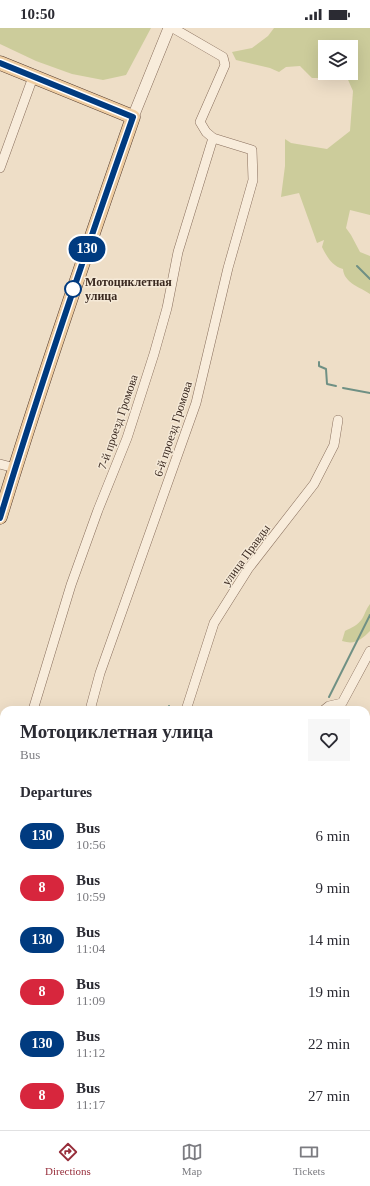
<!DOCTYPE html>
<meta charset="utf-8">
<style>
body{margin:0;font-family:"Times New Roman",serif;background:#f7f7f7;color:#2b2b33;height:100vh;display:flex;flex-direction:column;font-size:15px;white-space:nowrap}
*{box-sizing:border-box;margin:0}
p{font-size:13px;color:#7c7c81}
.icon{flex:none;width:22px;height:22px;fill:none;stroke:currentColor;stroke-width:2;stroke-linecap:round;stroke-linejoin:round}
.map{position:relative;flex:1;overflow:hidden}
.drawer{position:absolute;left:0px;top:678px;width:370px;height:424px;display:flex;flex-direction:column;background:#fff;border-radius:12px 12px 0 0;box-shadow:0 4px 16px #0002}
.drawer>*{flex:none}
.badge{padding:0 8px;border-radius:13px;font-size:14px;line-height:26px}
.buttons{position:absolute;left:318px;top:12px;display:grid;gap:8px}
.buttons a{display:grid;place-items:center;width:40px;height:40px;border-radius:0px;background:#fff;box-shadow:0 4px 16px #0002;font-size:20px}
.map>.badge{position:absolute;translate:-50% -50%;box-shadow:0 0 0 2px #fff}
h2{padding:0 20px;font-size:15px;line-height:36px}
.round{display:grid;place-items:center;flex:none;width:42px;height:42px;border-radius:0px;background:#f7f7f7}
.summary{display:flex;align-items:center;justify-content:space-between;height:68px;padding:0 20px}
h1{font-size:19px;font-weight:600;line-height:30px}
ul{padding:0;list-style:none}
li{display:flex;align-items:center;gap:12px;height:52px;padding:0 20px}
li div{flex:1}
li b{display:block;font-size:15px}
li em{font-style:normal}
li .badge{min-width:44px;font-weight:700;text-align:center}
.status{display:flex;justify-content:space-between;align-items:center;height:28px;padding:0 20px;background:#fff;direction:ltr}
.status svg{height:11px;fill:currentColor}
.tab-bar{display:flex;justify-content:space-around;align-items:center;height:56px;border-top:1px solid #e1e1e2;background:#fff;font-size:11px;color:#7c7c81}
.tab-bar a{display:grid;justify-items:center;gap:2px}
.tab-bar .on{color:#972e3b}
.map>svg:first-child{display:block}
.green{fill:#cccc9b}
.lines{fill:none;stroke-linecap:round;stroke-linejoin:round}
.stream{stroke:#6f9084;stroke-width:2}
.minor-casing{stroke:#896f5d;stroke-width:10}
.tertiary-casing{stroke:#896f5d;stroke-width:12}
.primary-casing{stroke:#573e31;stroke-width:15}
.minor{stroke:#f8ecdb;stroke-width:9}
.tertiary{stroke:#f8ecdb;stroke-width:11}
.primary{stroke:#efcda1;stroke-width:14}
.line-casing{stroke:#fff;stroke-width:9}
.line{stroke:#003b80;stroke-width:6}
.stop-dot{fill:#fff;stroke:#003b80;stroke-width:2}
.labels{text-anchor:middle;stroke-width:3;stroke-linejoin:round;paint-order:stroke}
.stop-label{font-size:12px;font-weight:bold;fill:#3a2920;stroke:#f5e9d7;text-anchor:start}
.street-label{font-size:12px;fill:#3a2920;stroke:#f5e9d7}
</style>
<div class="status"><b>10:50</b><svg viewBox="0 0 49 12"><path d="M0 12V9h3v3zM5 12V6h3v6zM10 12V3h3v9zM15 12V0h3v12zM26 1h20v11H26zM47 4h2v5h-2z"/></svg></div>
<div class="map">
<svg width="370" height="1102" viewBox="0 0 370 1102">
<rect width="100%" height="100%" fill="#eedec7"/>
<g class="green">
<path d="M0,0H151L126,47L103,52L72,46L36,33L0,16Z"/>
<path d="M274,0H370V187L350,182L346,200L351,207L360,224L370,228V266C360,259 344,255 343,241C332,238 327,229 322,219L324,212L317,215L299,165L281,169L285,138V111L291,115L327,121L350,103L353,63L345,45H351V19H325V45H328L320,50H312L300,38L286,39L279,44L270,40L236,32L232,24L252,20L268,8Z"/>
<path d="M370,576V603C361,612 355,617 342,613L345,603C351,600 358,597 362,591C365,586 366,581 370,576Z"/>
</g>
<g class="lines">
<g class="stream">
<path d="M357,238L370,251"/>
<path d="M319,334V338L326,341L327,356L336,358"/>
<path d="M343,360L370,365"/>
<path d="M329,669L370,587"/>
<path d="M169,682V678"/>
<path d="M146,1098V1102"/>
</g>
<g class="minor-casing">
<g id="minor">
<path d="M0,140L33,49"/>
<path d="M0,436L15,440"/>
<path d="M33,682L71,557L98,482L127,410L154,326L167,280L178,224L213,110"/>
<path d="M90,682L100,645L196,375L228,240L253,152L252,122L213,110L206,104L200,94L225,37L223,29L173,0"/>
<path d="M186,682L214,595L248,541L314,456L334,417L338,392"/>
<path d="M324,682L329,678L342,675L370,623"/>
<path d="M366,779L370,770"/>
<path d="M0,792L4,779"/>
<path d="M366,973L370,954"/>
<path d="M57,1102L58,1098"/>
<path d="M102,1102L104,1098"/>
<path d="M168,1102L169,1098"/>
<path d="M237,1102L238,1098"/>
<path d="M318,1102L319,1098"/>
</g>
</g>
<g class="tertiary-casing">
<path id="tertiary" d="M133,89L169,0"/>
</g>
<g class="primary-casing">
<path id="primary" d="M0,35L133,89C87,222 41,355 0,489"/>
</g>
<use href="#minor" class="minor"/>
<use href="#tertiary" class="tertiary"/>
<use href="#primary" class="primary"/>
</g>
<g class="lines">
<g class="line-casing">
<path id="line" d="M0,35L133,89C86,222 41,355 0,490"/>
</g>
<use href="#line" class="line"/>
</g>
<circle class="stop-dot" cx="73" cy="261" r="8"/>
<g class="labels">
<g class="stop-label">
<text x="85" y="258">Мотоциклетная<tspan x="85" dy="14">улица</tspan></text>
</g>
<g class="street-label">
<text transform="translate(118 394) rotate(-71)" y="4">7-й проезд Громова</text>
<text transform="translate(173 401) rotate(-72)" y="4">6-й проезд Громова</text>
<text transform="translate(246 527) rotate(-54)" y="4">улица Правды</text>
</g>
</g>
</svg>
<div class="buttons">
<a><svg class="icon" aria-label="layers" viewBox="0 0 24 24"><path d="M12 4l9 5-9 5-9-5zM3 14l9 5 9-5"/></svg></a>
</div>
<b class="badge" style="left:87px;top:221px;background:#003b80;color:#fff">130</b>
<section class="drawer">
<div class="summary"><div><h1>Мотоциклетная улица</h1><p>Bus</p></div><a class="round"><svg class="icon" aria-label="heart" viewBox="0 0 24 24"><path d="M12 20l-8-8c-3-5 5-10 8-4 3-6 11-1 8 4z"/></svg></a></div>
<h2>Departures</h2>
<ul>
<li><span class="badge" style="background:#003b80;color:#fff">130</span><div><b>Bus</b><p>10:56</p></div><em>6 min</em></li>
<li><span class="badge" style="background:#d7263d;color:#fff">8</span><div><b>Bus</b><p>10:59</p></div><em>9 min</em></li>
<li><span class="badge" style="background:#003b80;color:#fff">130</span><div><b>Bus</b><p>11:04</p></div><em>14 min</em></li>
<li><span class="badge" style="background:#d7263d;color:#fff">8</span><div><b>Bus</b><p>11:09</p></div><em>19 min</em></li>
<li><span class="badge" style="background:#003b80;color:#fff">130</span><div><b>Bus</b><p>11:12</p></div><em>22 min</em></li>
<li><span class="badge" style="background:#d7263d;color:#fff">8</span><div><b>Bus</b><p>11:17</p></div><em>27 min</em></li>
</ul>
</section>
</div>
<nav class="tab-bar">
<a class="on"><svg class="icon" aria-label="directions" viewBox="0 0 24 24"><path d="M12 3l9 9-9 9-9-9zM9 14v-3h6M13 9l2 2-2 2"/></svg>Directions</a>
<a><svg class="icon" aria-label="map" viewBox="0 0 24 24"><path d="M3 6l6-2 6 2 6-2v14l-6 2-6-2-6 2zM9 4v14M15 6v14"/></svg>Map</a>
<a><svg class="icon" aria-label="tickets" viewBox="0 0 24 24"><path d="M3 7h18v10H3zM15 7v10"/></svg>Tickets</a>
</nav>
